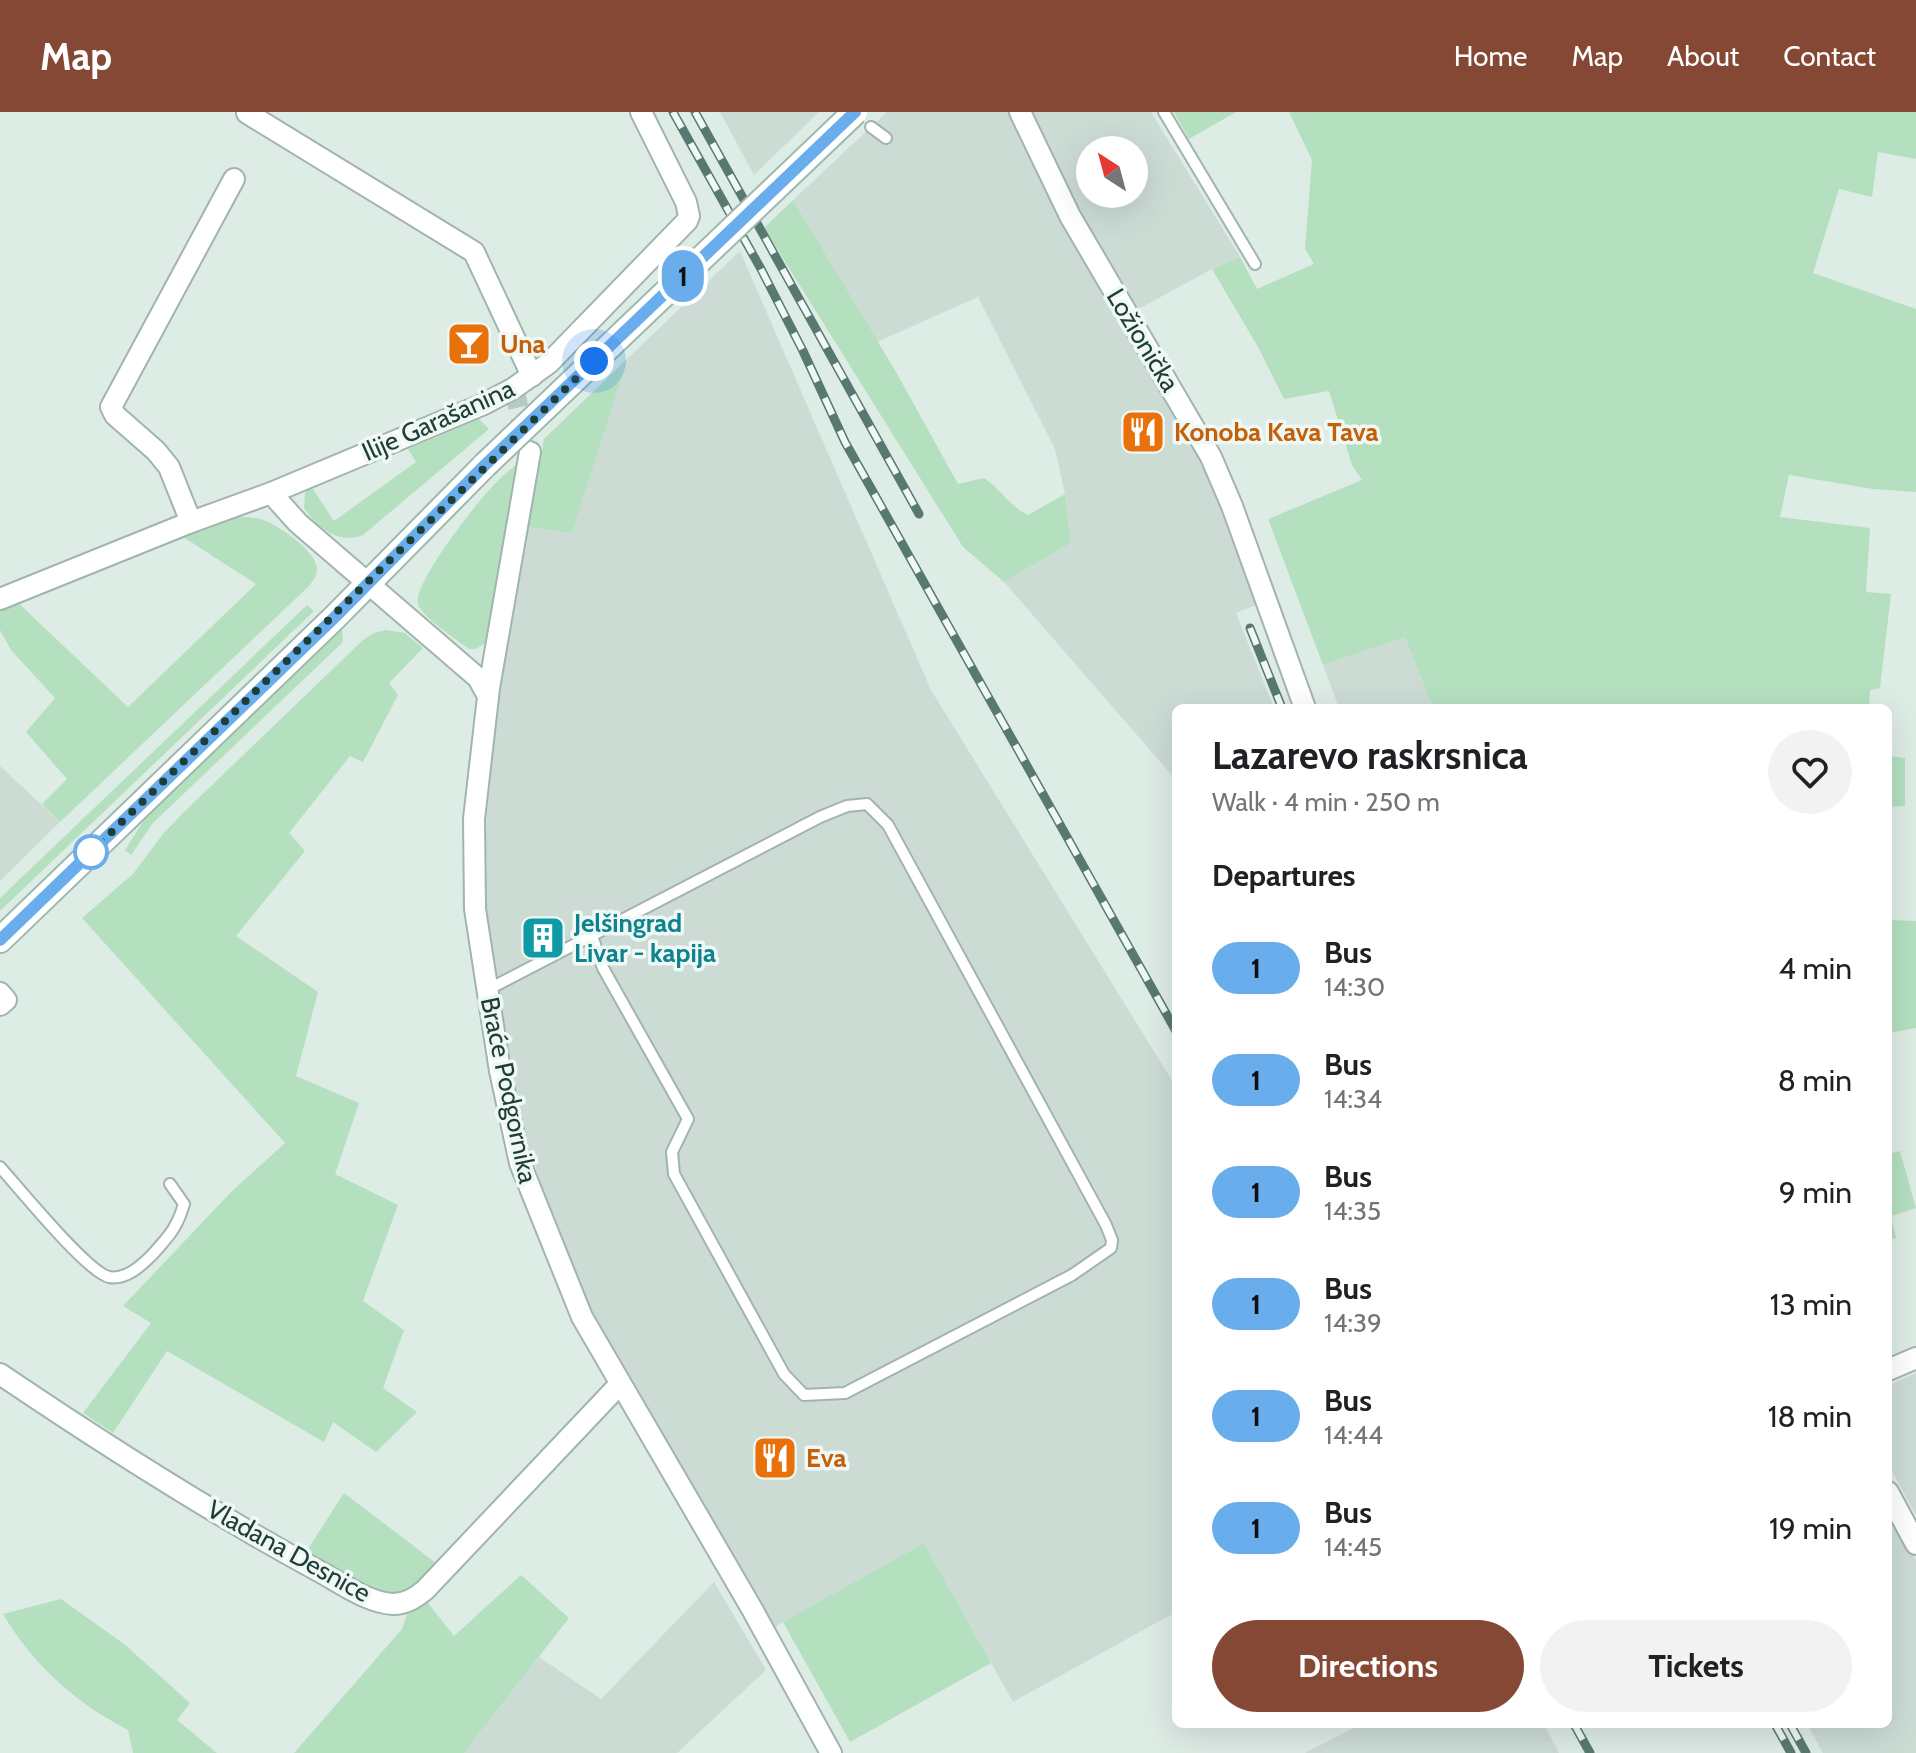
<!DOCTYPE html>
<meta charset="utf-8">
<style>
body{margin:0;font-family:Cabin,sans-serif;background:#f2f2f2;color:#202124;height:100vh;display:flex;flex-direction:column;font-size:30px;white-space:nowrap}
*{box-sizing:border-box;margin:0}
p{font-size:26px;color:#757577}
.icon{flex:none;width:44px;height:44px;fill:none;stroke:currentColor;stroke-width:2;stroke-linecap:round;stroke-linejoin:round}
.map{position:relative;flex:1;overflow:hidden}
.details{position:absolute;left:1172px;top:592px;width:720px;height:1024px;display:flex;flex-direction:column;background:#fff;border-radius:12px;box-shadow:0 8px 32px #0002}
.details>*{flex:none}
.badge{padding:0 16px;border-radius:26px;font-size:28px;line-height:52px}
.needle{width:52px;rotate:324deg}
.controls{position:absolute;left:1076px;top:24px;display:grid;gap:16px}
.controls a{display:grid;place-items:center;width:72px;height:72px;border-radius:50%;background:#fff;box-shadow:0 8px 32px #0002;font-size:40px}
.you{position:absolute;width:40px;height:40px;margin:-20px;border:6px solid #fff;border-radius:50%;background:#1a73e8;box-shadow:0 0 0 12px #1a73e833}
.map>.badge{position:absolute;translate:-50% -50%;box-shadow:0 0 0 4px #fff}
h2{padding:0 40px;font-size:30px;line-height:72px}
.round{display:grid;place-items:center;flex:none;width:84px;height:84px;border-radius:42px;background:#f2f2f2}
.headline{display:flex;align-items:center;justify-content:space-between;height:136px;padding:0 40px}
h1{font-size:38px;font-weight:800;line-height:60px}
.button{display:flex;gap:16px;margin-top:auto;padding:16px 40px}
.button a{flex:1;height:92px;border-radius:48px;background:#844835;color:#fff;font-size:32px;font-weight:800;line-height:92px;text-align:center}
.button a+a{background:#f2f2f2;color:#202124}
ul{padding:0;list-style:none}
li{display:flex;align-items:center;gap:24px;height:112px;padding:0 40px}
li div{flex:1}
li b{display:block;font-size:30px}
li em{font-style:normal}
li .badge{min-width:88px;font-weight:700;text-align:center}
header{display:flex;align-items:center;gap:48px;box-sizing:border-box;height:112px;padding:0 40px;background:#844835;color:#fff}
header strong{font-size:38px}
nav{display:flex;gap:44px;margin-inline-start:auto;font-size:28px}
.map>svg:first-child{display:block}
.built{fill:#ccdcd5;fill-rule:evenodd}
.green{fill:#b4e0c0}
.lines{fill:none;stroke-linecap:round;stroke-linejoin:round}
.street-tunnel{stroke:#b8c9c3;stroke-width:20;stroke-dasharray:20 10;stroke-linecap:butt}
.lane-casing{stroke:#a1b4ad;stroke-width:14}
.street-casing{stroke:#a1b4ad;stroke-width:24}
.secondary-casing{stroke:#9cb9af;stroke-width:28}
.lane{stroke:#fff;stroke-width:10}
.street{stroke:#fff;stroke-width:20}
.secondary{stroke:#fff;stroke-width:24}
.rail-casing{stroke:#587971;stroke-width:9}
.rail{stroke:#eff8f4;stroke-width:6;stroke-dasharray:18;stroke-linecap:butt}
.secondary-bridge-casing{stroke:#9cb9af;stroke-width:28;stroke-linecap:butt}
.secondary-bridge{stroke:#fff;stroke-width:24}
.line-casing{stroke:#fff;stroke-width:18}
.line{stroke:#69adec;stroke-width:12}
.walk{stroke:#1e3d35;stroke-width:8;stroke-dasharray:0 14.4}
.stop-dot{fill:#fff;stroke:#69adec;stroke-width:4}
.labels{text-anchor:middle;stroke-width:7;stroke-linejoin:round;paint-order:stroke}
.street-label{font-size:26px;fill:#1e3d35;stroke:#eff8f4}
.food-label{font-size:26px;font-weight:bold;fill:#c56008;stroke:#eff8f4;text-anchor:start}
.culture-label{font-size:26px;font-weight:bold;fill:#0d838f;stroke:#eff8f4;text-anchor:start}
</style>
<header>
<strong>Map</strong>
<nav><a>Home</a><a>Map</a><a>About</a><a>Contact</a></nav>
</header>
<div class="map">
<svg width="1916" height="1641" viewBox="0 0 1916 1641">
<rect width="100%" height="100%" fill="#deece6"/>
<g class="built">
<path d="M720,0H819L754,63Z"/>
<path d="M887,0H1151L1240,145L1212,157L1122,206L1207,360L1256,493L1236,501L1274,596H1176V668L1004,470L1071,431L1065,382L1055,337L978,185L877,230L793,88ZM1090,38H1134V82H1090Z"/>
<path d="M740,139L931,578L1176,975V1500L1013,1590L924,1431L771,1517L595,1212L563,1136L529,1037L510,959L486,823L484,754L491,629L528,415L572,421L628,246Z"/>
<path d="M1405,525L1433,596H1339L1323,553Z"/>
<path d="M0,654L60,710L0,769Z"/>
<path d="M1916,1261V1403L1888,1352V1274Z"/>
<path d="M1888,1399L1916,1448V1641H1823L1807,1612H1888Z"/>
<path d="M714,1470L766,1558L677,1641H464L539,1545L601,1587Z"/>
<path d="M1362,1612H1544L1559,1641H1305Z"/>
</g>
<g class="green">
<path d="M1174,0H1236L1189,27Z"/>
<path d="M1289,0H1916V47L1878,40L1872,85L1839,77L1813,161L1916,197V380L1873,377L1789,363L1780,405L1870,416L1866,480L1891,482L1880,576L1870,578L1869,596H1433L1405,525L1323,553L1268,407L1362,368L1352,353L1329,279L1284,287L1258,235L1212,157L1240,145L1257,177L1314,152L1305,137L1312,48Z"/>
<path d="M793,88L896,260L958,372L984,366C1001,377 1009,394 1028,403L1065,382L1071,431L1004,470L963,435L764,116Z"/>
<path d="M628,246L572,421L528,415L544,327Z"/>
<path d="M479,307L489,317L363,423C339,433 318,416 304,396L305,381L311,374L334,409L416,350L408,337Z"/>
<path d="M523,347L485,531L476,537H469C458,529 421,504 418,492C412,473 475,393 490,377C500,366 512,356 523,347Z"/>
<path d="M234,404C243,405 252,405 260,407C276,411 317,439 317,457C317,463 313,469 309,474L60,710L42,692L67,667L26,620L55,586L11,538L0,518V491L13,486L128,595L256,472L177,421Z"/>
<path d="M307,493L314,499L0,799V786Z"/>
<path d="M342,517L343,530L153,711L131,743L125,738L146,705Z"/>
<path d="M386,518L405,521L423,536L389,571L398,583L363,650L350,644L289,721L305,739L236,824L318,880L296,964L359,991L335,1062L398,1093L363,1189L404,1218L383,1276L417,1300L376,1340L333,1310L324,1330L167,1239L113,1321L83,1301L151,1211L123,1194L232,1079L285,1031L82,806L133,762L163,722L184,700L363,528L374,521Z"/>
<path d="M1888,644L1905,646V694L1888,695Z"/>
<path d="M1888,808L1916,809V916L1888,921Z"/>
<path d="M1900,1039L1916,1096L1891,1104L1896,1126L1888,1128V1042Z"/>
<path d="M344,1381L440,1454C429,1463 419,1476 405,1481C384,1489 325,1453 304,1443Z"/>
<path d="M924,1431L991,1551L850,1630L783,1510Z"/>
<path d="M521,1463L569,1506L464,1641H294L402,1517L407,1502L424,1486L454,1524Z"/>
<path d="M61,1487L124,1532L190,1591L177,1608L217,1641H133L128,1618C76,1591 33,1553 3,1502Z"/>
</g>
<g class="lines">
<path class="street-tunnel" d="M514,276L526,329"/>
<g class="lane-casing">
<g id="lane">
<path d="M1164,0L1255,152"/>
<path d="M871,15L886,26"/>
<path d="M487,878L820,705L847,694L867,692L888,713L1106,1113L1112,1128L1111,1136L1072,1163L845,1281L804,1283L784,1262L674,1062L672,1040L688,1007L603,856L592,824"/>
<path d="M0,1055C19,1076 87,1160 109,1165C126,1168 141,1154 152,1143C169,1124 177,1116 184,1092L170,1072"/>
</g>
</g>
<g class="street-casing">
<g id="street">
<path d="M1020,0L1070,104L1211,345L1232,394L1305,596"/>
<path d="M247,1L474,140L532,264"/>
<path d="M530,340L489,576L474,707L475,797L500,959L520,1051L582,1205L752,1497L831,1641"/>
<path d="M271,381L298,411L478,566L488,584"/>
<path d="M191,410L169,355L156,339L115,303L111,295L234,67"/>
<path d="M0,487L191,410L271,381L484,292L514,276L549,251L687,109L689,104L686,90L641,0"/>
<path d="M0,881L6,888L0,893"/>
<path d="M1888,1258L1916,1246"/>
<path d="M0,1262C102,1331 207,1398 315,1457C338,1469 367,1491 393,1492C406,1492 415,1486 425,1478L619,1273"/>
<path d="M1888,1380L1916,1432"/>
</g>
</g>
<g class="secondary-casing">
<path id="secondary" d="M0,828L335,505L485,353"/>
</g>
<use href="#lane" class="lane"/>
<use href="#street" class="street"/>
<use href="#secondary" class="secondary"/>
<g class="rail-casing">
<g id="rail">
<path d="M673,0L761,157L803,239L845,330L1176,919"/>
<path d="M695,0L919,402"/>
<path d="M1250,516L1282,596"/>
<path d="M1574,1612L1590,1641"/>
<path d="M1775,1612L1791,1641"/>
<path d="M1790,1612L1806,1641"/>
</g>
</g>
<use href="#rail" class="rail"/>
<g class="secondary-bridge-casing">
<path id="secondary-bridge" d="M485,353L855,0"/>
</g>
<use href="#secondary-bridge" class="secondary-bridge"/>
</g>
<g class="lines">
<g class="line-casing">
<path id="line" d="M0,828L335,505L485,353L855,0"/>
</g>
<use href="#line" class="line"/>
<path class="walk" d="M91,740L594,249"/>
</g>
<defs>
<g id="bar-square" transform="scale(2.3)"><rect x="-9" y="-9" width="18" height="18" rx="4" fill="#e8710a" stroke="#eff8f4"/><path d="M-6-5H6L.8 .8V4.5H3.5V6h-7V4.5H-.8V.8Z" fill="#fff"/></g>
<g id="restaurant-square" transform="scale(2.3)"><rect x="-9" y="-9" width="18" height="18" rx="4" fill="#e8710a" stroke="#eff8f4"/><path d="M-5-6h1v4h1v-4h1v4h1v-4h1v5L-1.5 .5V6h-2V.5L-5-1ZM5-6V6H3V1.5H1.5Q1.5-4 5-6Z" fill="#fff"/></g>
<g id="building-square" transform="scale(2.3)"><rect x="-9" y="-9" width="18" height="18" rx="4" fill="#0f9aa8" stroke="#eff8f4"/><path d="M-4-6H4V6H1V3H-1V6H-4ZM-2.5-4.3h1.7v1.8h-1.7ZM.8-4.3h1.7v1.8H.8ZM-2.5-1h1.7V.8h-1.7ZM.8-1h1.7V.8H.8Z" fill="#fff"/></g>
</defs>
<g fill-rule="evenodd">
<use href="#bar-square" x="469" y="232"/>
<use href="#restaurant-square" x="1143" y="320"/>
<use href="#building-square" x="543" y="826"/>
<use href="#restaurant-square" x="775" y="1346"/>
</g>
<circle class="stop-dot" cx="91" cy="740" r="16"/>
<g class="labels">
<g class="street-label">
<text transform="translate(1143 228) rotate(59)" y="9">Ložionička</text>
<text transform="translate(438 308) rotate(-24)" y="9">Ilije Garašanina</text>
<text transform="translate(509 978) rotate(78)" y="9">Braće Podgornika</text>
<text transform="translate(289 1439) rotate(29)" y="9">Vladana Desnice</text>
</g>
<g class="food-label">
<text x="500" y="241">Una</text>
<text x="1174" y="329">Konoba Kava Tava</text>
<text x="806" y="1355">Eva</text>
</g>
<g class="culture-label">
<text x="574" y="820">Jelšingrad<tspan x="574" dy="30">Livar - kapija</tspan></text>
</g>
</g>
</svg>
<div class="controls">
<a><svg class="needle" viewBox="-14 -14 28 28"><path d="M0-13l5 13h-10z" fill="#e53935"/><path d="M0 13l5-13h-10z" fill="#757577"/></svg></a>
</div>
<div class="you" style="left:594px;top:249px"></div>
<b class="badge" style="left:683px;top:164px;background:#69adec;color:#111">1</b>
<section class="details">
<div class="headline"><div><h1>Lazarevo raskrsnica</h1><p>Walk · 4 min · 250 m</p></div><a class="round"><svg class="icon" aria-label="heart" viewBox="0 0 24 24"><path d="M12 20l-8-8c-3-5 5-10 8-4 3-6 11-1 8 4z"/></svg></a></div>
<h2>Departures</h2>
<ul>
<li><span class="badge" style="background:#69adec;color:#111">1</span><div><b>Bus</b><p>14:30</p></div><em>4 min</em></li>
<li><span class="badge" style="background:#69adec;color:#111">1</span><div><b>Bus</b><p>14:34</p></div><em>8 min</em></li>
<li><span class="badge" style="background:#69adec;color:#111">1</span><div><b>Bus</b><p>14:35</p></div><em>9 min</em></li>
<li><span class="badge" style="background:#69adec;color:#111">1</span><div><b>Bus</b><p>14:39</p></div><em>13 min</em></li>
<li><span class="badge" style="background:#69adec;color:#111">1</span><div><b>Bus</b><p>14:44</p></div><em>18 min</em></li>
<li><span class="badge" style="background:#69adec;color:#111">1</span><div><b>Bus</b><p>14:45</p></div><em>19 min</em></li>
</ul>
<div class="button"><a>Directions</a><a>Tickets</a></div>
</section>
</div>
